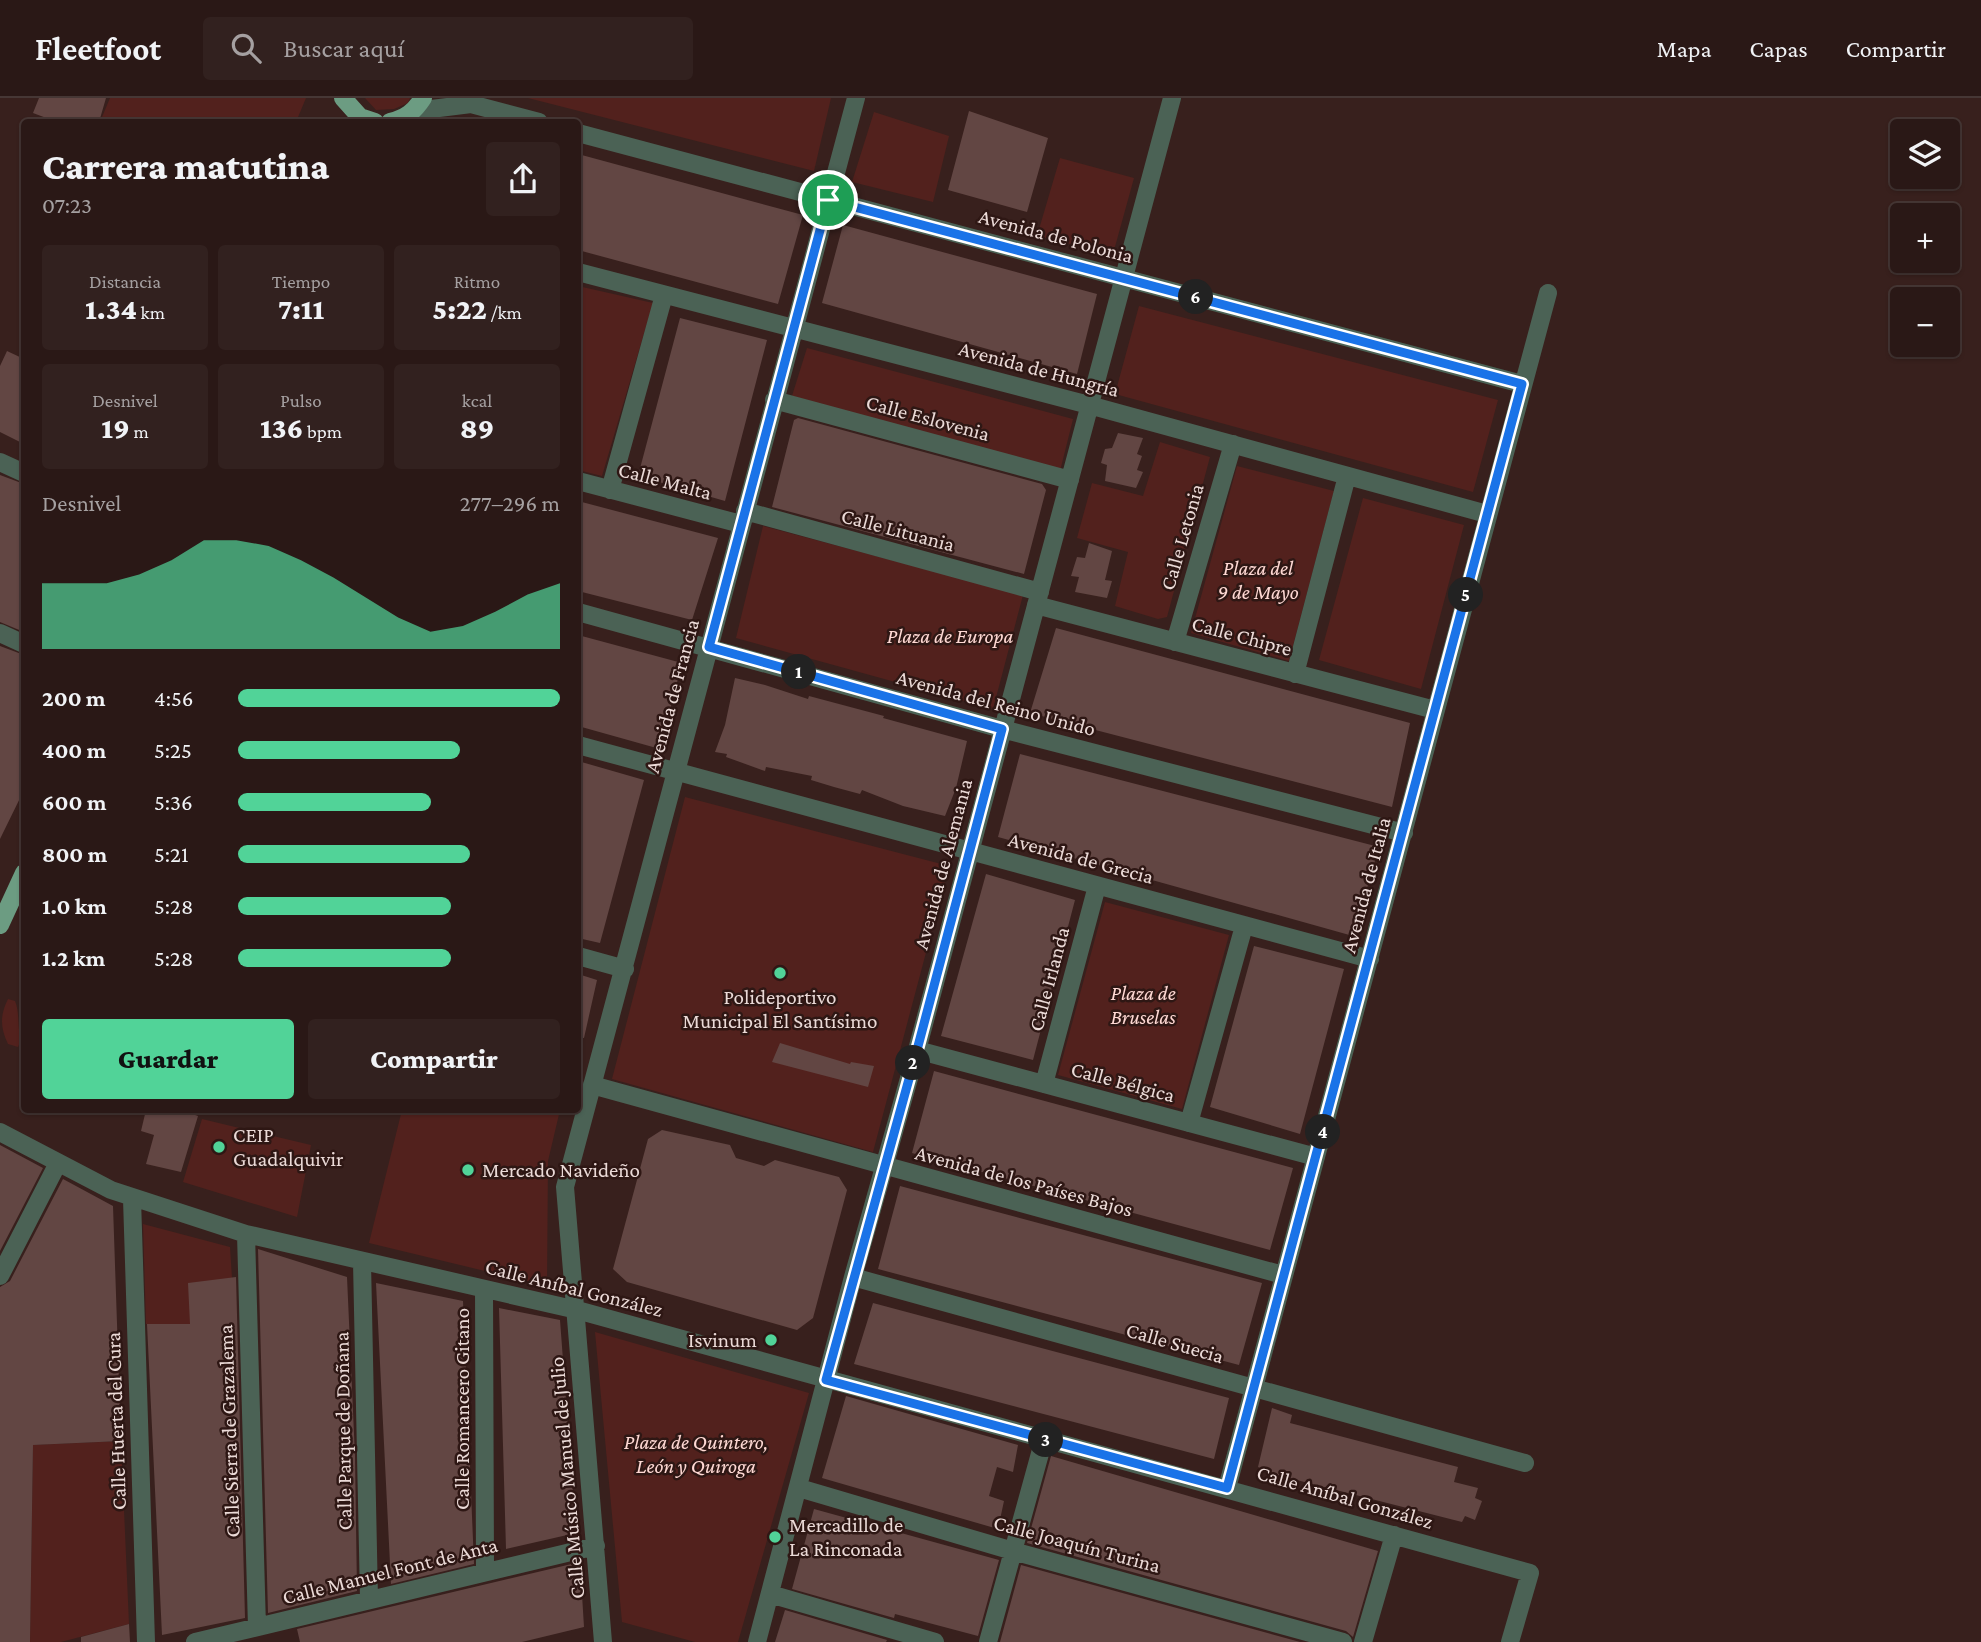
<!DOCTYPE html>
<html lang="es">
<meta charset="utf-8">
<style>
:root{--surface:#2a1816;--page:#32211f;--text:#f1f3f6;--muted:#a5a0a1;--line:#463735;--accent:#51d398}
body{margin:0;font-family:"Crimson Pro",serif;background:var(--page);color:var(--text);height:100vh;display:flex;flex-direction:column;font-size:26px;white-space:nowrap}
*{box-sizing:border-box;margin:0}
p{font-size:23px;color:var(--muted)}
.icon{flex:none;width:38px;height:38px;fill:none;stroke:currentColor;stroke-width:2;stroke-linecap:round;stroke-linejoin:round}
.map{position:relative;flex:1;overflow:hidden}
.side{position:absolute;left:21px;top:21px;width:560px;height:994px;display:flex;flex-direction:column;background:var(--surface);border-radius:7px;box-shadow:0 2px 5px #0004,0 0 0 2px var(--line)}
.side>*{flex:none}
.fabs{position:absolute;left:1890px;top:21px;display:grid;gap:14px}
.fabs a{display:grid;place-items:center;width:70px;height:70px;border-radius:7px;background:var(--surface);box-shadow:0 2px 5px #0004,0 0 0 2px var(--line);font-size:35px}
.pin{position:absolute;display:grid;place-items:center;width:60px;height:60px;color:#fff;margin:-30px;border:4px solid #fff;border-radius:50%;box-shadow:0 2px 7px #0007}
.km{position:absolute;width:35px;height:35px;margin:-18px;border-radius:50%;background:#222;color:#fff;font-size:19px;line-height:35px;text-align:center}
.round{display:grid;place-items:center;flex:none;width:74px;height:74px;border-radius:7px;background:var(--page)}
.overview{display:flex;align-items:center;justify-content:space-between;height:119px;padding:0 21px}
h1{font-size:38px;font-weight:800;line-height:52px}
.metrics{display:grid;grid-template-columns:repeat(3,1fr);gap:10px;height:119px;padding:7px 21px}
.metrics div{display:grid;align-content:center;border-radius:7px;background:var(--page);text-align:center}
.metrics b{font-size:30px;font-weight:800}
.metrics small{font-size:19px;font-weight:400}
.metrics p{font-size:19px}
.chart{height:196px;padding:14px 21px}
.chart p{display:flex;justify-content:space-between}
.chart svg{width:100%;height:126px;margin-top:7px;fill:var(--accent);opacity:.7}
.primary-button{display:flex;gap:14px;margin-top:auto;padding:14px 21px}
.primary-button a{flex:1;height:80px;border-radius:7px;background:var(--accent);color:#111;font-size:28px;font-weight:800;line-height:80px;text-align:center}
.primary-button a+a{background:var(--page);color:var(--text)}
ul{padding:0 21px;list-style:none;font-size:23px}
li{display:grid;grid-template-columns:112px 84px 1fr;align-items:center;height:52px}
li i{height:18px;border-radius:9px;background:var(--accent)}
header{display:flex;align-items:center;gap:42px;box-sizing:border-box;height:98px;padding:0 35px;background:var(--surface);border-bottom:2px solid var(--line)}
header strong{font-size:33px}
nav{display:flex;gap:38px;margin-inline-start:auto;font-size:24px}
.search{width:490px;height:63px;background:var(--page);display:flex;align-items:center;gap:18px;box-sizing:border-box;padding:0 24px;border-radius:7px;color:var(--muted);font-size:26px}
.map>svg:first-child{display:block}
</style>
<header>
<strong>Fleetfoot</strong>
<div class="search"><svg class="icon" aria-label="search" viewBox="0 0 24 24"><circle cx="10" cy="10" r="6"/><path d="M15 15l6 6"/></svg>Buscar aquí</div>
<nav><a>Mapa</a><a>Capas</a><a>Compartir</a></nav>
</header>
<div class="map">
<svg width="1981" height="1544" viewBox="0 0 1981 1544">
<rect width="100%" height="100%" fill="#38201d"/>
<path fill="#52211d" d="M 110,0 L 306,0 L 296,24 L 100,24 Z
M 365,0 L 410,0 L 408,5 L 394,11 L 376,12 Z
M 528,0 L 831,0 L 814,73 Z
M 874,14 L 949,38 L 933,104 L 852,84 Z
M 1060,60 L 1134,80 L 1113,156 L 1037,138 Z
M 578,188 L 653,205 L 602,378 L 578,372 Z
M 1139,208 L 1498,302 L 1473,394 L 1115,296 Z
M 807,250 L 1073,321 L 1060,373 L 792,298 Z
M 1160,344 L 1210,359 L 1167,519 L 1158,521 L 1115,508 L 1128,454 L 1077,440 L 1092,385 L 1143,398 Z
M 1237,368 L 1334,393 L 1289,563 L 1191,535 Z
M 1363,400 L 1464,427 L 1421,591 L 1319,562 Z
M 763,428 L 1023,497 L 993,611 L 736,540 Z
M 685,699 L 949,768 L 873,1054 L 612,981 Z
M 1105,804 L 1229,837 L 1182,1011 L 1058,977 Z
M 8,901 L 15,903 C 20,915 17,929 21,942 L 18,949 L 8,946 C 0,929 0,917 8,901 Z
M 402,1012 L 560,1012 L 548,1063 L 547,1188 L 369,1145 Z
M 202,1021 L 311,1047 L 297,1119 L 183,1084 Z
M 143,1126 L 230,1149 L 232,1180 L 190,1226 L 146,1226 Z
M 595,1234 L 809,1295 L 738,1544 L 695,1544 L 622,1524 Z
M 121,1343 L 129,1526 L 61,1544 L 30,1544 L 33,1347 Z"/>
<path fill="#624643" d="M 39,0 L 106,0 L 99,24 L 57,24 L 33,15 Z
M 969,13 L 1048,40 L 1027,114 L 948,92 Z
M 578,56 L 803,117 L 778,206 L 578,152 Z
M 843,127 L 1097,196 L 1077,276 L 822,205 Z
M 680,220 L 767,242 L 725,403 L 638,378 Z
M 7,253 L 24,261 L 24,346 L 0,334 L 0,268 Z
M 798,320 L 1042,386 L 1046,392 L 1024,476 L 772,409 L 794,322 Z
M 1118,335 L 1143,340 L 1137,356 L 1142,358 L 1137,372 L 1143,374 L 1136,390 L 1105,383 L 1107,367 L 1101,365 L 1105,351 L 1112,350 Z
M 0,377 L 24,386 L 24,534 L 0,524 Z
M 578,403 L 718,440 L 692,522 L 578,493 Z
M 1089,445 L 1112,453 L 1105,482 L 1112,483 L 1107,500 L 1075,494 L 1079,479 L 1071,478 L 1077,459 L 1085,460 Z
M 1056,530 L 1410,625 L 1392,709 L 1030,615 Z
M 578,537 L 682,565 L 660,651 L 578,628 Z
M 0,548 L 24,557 L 24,692 L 0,741 Z
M 735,580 L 765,587 L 808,601 L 809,598 L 884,618 L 883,620 L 967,643 L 956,690 L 945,718 L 903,708 L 862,692 L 860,696 L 834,689 L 811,682 L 812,678 L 766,669 L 765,673 L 726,659 L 727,656 L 715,654 L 725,627 Z
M 1020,656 L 1379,749 L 1353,838 L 998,739 Z
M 578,663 L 644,682 L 600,845 L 578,840 Z
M 986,776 L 1075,802 L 1033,962 L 941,938 Z
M 1254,848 L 1344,871 L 1300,1036 L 1210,1009 Z
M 578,876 L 597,882 L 584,940 L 578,939 Z
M 780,945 L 850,966 L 851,964 L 874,968 L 868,989 L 772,964 Z
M 934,973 L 1293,1070 L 1270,1152 L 912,1055 Z
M 146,1012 L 181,1012 L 198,1018 L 181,1074 L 146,1066 L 154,1037 L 141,1033 Z
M 662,1032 L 730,1047 L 736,1060 L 764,1068 L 775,1062 L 839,1079 L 847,1092 L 813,1220 L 797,1232 L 627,1184 L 613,1171 L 648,1041 Z
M 0,1047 L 43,1070 L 0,1153 Z
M 63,1081 L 113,1108 L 121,1343 L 33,1347 L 30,1544 L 0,1544 L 0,1189 L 10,1183 Z
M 900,1088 L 1262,1185 L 1239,1267 L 878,1171 Z
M 258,1151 L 347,1179 L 355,1358 L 357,1493 L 268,1515 Z
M 236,1179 L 245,1520 L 162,1537 L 147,1226 L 190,1226 L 188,1185 Z
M 376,1185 L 463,1203 L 474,1466 L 391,1486 Z
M 873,1205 L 1229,1300 L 1214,1361 L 854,1266 Z
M 499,1210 L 560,1222 L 576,1435 L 506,1451 Z
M 846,1298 L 1018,1347 L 1013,1374 L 997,1369 L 989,1398 L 1004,1403 L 998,1431 L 822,1380 Z
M 1272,1310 L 1292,1317 L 1290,1325 L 1458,1369 L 1454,1384 L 1478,1390 L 1475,1400 L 1482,1403 L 1475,1422 L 1465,1418 L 1462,1424 L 1277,1377 L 1258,1369 Z
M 1051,1358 L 1378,1453 L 1353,1539 L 1346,1533 L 1027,1445 Z
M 814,1411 L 999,1462 L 978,1538 L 895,1516 L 894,1520 L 792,1491 Z
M 580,1464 L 584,1529 L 522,1544 L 300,1544 L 297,1531 Z
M 1021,1467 L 1300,1544 L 1000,1544 Z
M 785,1512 L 887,1542 L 886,1544 L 775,1544 Z
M 129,1526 L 130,1544 L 81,1544 L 81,1539 Z"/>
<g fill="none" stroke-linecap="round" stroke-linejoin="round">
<path stroke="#4b6255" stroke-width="18" d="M 415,13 L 471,6 L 539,24
M 578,35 L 1522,286
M 578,174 L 1089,307 L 1487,416
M 774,302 L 1070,382
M 0,364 L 24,375
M 578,383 L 741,426
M 610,392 L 664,197
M 745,413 L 1040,494
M 1036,507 L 1435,612
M 578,514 L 1002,631 L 1404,735
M 0,535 L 24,546
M 1175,544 L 1233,346
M 1295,576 L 1347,378
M 578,647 L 1370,861
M 578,858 L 625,871
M 917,952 L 1316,1059
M 1044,986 L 1097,788
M 592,987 L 1283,1177
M 1189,1025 L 1244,828
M 0,1034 L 111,1092 L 246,1136 L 577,1212 L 1530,1475 L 1510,1544
M 132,1101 L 146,1544
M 246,1136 L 257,1529
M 362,1164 L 369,1501
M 0,1178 L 58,1065
M 853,1179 L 1525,1365
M 484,1191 L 485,1472
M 799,1390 L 1013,1453 L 1343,1544
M 1227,1390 L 1548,195
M 770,1496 L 935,1544
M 195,1544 L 596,1448
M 603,1544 L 565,1089 L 856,0
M 757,1544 L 853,1179 L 917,952 L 1172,0
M 988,1544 L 1044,1341
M 1363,1544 L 1394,1437"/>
<path stroke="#6c9c82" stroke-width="18" d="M 343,0 L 360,19 L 375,24
M 390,24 C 406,20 414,14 423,0
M 0,827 L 24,775"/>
</g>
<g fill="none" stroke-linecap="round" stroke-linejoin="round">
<g stroke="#fff" stroke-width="14">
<path id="route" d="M 828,102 L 1522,286 L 1227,1390 L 826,1282 L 917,952 L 1002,631 L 709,549 Z"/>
</g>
<use href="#route" stroke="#1a73e8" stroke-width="9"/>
</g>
<g fill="#51d398" stroke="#2e1714" stroke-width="2.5">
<circle cx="780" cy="875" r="7"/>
<circle cx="219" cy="1049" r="7"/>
<circle cx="468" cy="1072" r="7"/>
<circle cx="771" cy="1242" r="7"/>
<circle cx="775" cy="1439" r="7"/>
</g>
<g text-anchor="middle" stroke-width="5" stroke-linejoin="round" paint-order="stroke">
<g font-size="21" fill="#ebdad7" stroke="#2e1714">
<text transform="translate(1056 138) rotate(15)" y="7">Avenida de Polonia</text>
<text transform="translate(1039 271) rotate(15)" y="7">Avenida de Hungría</text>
<text transform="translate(928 320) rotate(15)" y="7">Calle Eslovenia</text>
<text transform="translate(665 383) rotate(15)" y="7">Calle Malta</text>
<text transform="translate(898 432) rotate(15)" y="7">Calle Lituania</text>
<text transform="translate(1182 439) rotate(-74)" y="7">Calle Letonia</text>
<text transform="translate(1242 538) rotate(15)" y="7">Calle Chipre</text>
<text transform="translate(672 598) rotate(-75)" y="7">Avenida de Francia</text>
<text transform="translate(996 605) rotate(15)" y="7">Avenida del Reino Unido</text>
<text transform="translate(1081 760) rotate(15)" y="7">Avenida de Grecia</text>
<text transform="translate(943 766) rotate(-75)" y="7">Avenida de Alemania</text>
<text transform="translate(1366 787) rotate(-75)" y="7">Avenida de Italia</text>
<text transform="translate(1049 881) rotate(-75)" y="7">Calle Irlanda</text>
<text transform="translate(1123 984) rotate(15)" y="7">Calle Bélgica</text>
<text transform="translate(1024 1083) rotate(15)" y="7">Avenida de los Países Bajos</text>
<text transform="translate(574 1190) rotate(14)" y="7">Calle Aníbal González</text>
<text transform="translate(1175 1245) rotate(16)" y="7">Calle Suecia</text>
<text transform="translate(462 1311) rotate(-90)" y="7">Calle Romancero Gitano</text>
<text transform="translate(116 1323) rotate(-92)" y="7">Calle Huerta del Cura</text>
<text transform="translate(229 1333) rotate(-92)" y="7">Calle Sierra de Grazalema</text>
<text transform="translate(343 1333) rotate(-91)" y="7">Calle Parque de Doñana</text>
<text transform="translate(567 1380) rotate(-95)" y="7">Calle Músico Manuel de Julio</text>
<text transform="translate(1345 1399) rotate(16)" y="7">Calle Aníbal González</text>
<text transform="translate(1077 1446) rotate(15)" y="7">Calle Joaquín Turina</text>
<text transform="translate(390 1473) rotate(-14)" y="7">Calle Manuel Font de Anta</text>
</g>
<g font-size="21" font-style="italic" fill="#ffd9d4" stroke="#2e1714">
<text x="1258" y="477">Plaza del<tspan x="1258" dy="24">9 de Mayo</tspan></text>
<text x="950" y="545">Plaza de Europa</text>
<text x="1143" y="902">Plaza de<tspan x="1143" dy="24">Bruselas</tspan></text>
<text x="696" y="1351">Plaza de Quintero,<tspan x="696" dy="24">León y Quiroga</tspan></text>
</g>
<g font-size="21" fill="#ebdad7" stroke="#2e1714" text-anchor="start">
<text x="780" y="906" text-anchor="middle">Polideportivo<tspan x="780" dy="24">Municipal El Santísimo</tspan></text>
<text x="233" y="1044">CEIP<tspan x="233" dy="24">Guadalquivir</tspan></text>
<text x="482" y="1079">Mercado Navideño</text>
<text x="757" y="1249" text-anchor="end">Isvinum</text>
<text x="789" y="1434">Mercadillo de<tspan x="789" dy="24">La Rinconada</tspan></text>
</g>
</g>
</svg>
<div class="fabs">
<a><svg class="icon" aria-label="layers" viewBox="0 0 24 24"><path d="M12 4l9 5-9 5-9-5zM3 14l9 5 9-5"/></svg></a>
<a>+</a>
<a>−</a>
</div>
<div class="pin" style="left:828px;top:102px;background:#1e9e55"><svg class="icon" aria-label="arrive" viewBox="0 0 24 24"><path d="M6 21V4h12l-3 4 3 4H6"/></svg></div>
<b class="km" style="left:799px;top:574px">1</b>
<b class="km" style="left:913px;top:965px">2</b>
<b class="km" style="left:1046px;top:1342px">3</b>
<b class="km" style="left:1323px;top:1034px">4</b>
<b class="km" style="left:1466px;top:497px">5</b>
<b class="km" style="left:1196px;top:199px">6</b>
<section class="side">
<div class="overview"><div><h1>Carrera matutina</h1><p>07:23</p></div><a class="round"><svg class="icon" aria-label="share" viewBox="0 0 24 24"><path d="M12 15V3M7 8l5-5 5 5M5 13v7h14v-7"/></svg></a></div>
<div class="metrics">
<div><p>Distancia</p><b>1.34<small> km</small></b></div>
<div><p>Tiempo</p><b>7:11</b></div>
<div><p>Ritmo</p><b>5:22<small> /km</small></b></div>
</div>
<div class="metrics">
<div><p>Desnivel</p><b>19<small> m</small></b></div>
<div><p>Pulso</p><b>136<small> bpm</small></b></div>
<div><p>kcal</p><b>89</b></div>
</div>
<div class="chart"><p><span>Desnivel</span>277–296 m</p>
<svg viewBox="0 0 160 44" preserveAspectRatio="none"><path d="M0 44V21L10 21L20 21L30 18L40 13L50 6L60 6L70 8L80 13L90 19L100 26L110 33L120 38L130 36L140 31L150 25L160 21V44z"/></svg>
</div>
<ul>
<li><b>200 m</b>4:56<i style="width:100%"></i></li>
<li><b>400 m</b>5:25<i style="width:69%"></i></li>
<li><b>600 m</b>5:36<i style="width:60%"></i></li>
<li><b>800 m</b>5:21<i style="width:72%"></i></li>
<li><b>1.0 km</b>5:28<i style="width:66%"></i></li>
<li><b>1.2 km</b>5:28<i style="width:66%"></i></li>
</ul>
<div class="primary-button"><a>Guardar</a><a>Compartir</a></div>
</section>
</div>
